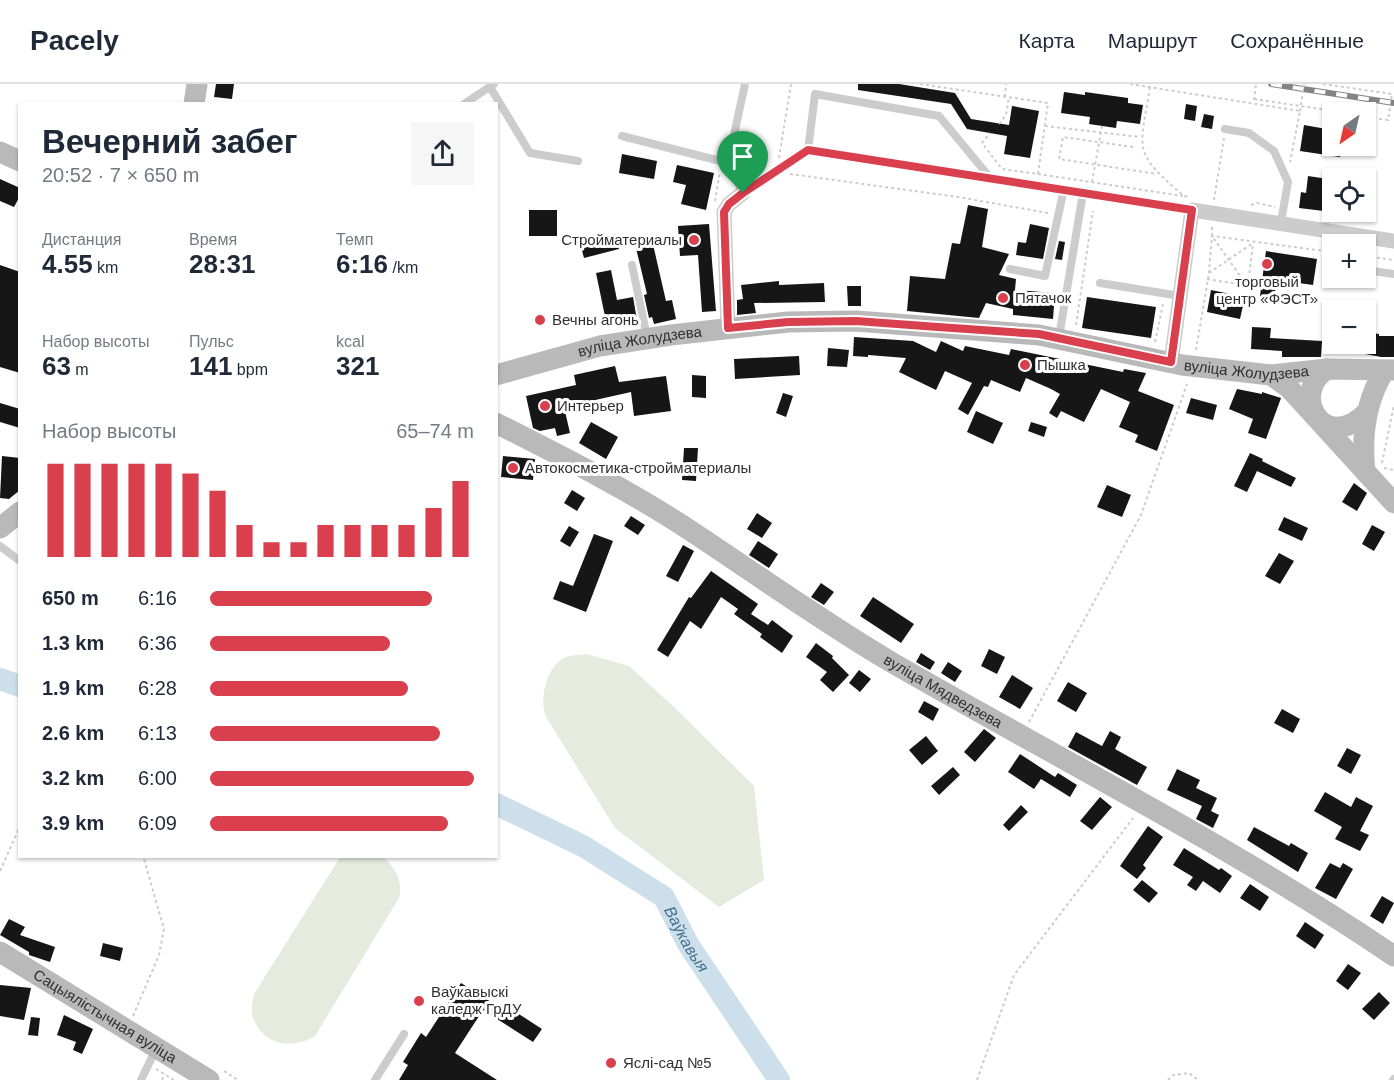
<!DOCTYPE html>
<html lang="ru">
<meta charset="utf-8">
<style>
:root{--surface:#fff;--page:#f6f6f7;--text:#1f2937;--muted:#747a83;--line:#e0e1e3;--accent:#d93f4d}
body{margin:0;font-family:Arial,sans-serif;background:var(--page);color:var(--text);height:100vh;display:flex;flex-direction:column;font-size:22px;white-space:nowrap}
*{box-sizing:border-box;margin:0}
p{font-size:20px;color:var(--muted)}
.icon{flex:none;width:33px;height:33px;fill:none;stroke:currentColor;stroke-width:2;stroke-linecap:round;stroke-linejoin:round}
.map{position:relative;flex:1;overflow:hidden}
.drawer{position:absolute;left:18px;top:18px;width:480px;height:756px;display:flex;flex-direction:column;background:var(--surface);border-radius:0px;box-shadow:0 2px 4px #0004}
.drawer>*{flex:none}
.needle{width:39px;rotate:214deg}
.controls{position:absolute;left:1322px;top:18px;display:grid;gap:12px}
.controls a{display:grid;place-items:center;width:54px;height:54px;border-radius:0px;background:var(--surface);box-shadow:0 2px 4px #0004;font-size:30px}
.pin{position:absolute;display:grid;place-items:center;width:51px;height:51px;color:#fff;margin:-62px -26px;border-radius:50% 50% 50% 0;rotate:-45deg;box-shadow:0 0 6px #0007}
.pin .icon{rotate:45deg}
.round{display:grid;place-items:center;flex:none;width:63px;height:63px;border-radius:0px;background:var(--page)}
.summary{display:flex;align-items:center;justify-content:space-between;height:102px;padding:0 24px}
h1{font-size:33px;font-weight:800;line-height:45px}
.metrics{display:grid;grid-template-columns:repeat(3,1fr);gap:9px;height:102px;padding:6px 24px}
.metrics div{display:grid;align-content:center}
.metrics b{font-size:26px;font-weight:800}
.metrics small{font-size:16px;font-weight:400}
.metrics p{font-size:16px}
.chart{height:168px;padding:12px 24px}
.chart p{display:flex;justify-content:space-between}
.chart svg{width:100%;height:108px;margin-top:6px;stroke:var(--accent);stroke-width:6}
ul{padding:0 24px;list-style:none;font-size:20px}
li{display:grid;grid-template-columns:96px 72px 1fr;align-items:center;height:45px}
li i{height:15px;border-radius:8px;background:var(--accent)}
header{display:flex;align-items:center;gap:36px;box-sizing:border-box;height:84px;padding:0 30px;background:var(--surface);border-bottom:2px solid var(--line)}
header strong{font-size:28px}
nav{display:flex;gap:33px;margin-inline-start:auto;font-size:21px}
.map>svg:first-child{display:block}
</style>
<header>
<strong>Pacely</strong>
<nav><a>Карта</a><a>Маршрут</a><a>Сохранённые</a></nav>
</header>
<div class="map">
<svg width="1394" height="996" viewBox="0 0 1394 996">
<rect width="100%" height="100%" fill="#fff"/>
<path fill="#e5ebde" d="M 587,570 L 629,582 L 673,622 L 754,702 L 764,796 L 719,823 L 615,744 L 546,633 C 539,616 546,583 564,574 C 570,571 580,571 587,570 Z
M 343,772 L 383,773 C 396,784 403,797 399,814 L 315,952 C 295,964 270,963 257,942 C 255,938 252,933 252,929 C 251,923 253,916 254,910 L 339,775 Z"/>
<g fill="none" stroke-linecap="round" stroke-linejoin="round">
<g stroke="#ccdfea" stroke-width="22">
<path d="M 0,595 L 20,602"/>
<path id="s1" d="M 496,720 L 583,762 L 664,813 L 688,860 L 779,996"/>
</g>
</g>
<path fill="#161616" d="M 216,0 L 234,0 L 232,15 L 214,13 Z
M 858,0 L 899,0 L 955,9 L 971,35 L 1009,41 L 1012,22 L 1039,27 L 1030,74 L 1004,70 L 1007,52 L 967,45 L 951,20 L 858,6 Z
M 1064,8 L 1085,11 L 1085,8 L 1128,14 L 1128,19 L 1143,21 L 1140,40 L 1117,37 L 1116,44 L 1089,40 L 1090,33 L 1061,29 Z
M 1186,20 L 1197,22 L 1195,37 L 1184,35 Z
M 1204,30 L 1214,32 L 1212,45 L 1201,43 Z
M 1304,41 L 1332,46 L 1332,62 L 1341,62 L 1340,73 L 1300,67 Z
M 622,70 L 657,77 L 654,95 L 619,89 Z
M 677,81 L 714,89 L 706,126 L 681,120 L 686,101 L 673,98 Z
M 1308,92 L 1328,95 L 1327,102 L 1332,103 L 1332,128 L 1299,124 L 1301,108 L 1306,109 Z
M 0,95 L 20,104 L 20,112 L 14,123 L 0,117 Z
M 968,121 L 988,125 L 982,163 L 1009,170 L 999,191 L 1016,195 L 1015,206 L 1055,209 L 1053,235 L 1013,231 L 1013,225 L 986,219 L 979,234 L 907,227 L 910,192 L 945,195 L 952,159 L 960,160 Z
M 529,126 L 557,126 L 557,152 L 529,152 Z
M 709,140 L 716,227 L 702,228 L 698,171 L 680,172 L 678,142 Z
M 1030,140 L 1049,144 L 1043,175 L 1016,171 L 1018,158 L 1026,159 Z
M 615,150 L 619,165 L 584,174 L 580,159 Z
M 652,156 L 666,217 L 672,216 L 676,235 L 654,240 L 652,233 L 649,234 L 644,211 L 647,210 L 635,160 Z
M 1059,157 L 1065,158 L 1062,176 L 1055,175 Z
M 1266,167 L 1317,175 L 1313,201 L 1277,196 L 1274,214 L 1260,212 Z
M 0,181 L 20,188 L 20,289 L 0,283 Z
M 611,186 L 617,216 L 633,213 L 637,236 L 607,242 L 596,189 Z
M 779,197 L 779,201 L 824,199 L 825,218 L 754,219 L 756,229 L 737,231 L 737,216 L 743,215 L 741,201 Z
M 847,202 L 861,202 L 861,222 L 848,222 Z
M 1211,206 L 1245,213 L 1240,235 L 1207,228 Z
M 1087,213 L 1156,223 L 1151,254 L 1082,244 Z
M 1252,243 L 1271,244 L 1270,254 L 1322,257 L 1321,273 L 1282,273 L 1282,267 L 1251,265 Z
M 1365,248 L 1379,250 L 1379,252 L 1394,252 L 1394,273 L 1381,273 L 1339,265 L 1339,260 L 1365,260 Z
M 854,253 L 913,257 L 936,268 L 941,257 L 963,267 L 965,262 L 1009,271 L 1011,265 L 1123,288 L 1124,285 L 1146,289 L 1138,307 L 1174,321 L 1157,367 L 1135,358 L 1138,351 L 1119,343 L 1130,318 L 1101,305 L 1084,338 L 1061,327 L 1057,334 L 1049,329 L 1060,310 L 1051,305 L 1026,294 L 1020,308 L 991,296 L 988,303 L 984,302 L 968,331 L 958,325 L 972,299 L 945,287 L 936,306 L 899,288 L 906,274 L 868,271 L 868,273 L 853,272 Z
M 828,264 L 849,266 L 847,283 L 827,282 Z
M 799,272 L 800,291 L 735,295 L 734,275 Z
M 615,282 L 619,298 L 666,292 L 671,327 L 634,332 L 631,308 L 564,323 L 570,349 L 557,352 L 555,344 L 540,347 L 533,344 L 526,312 L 576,301 L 574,291 Z
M 692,291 L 706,292 L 706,314 L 692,313 Z
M 1237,305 L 1262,310 L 1262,308 L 1281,314 L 1266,355 L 1248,349 L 1253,335 L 1229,325 Z
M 783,309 L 793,312 L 786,333 L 776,329 Z
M 1191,314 L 1217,321 L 1213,336 L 1186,329 Z
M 0,319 L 20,325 L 20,344 L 0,338 Z
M 976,327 L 1003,339 L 993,360 L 967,348 Z
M 591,338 L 618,353 L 606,375 L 579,359 Z
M 1031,338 L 1047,343 L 1044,353 L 1028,347 Z
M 684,364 L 698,364 L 696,397 L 682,396 Z
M 1250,369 L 1263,375 L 1262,377 L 1296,394 L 1291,403 L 1257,387 L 1247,408 L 1234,402 Z
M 2,372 L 20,374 L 20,406 L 9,415 L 0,414 Z
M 503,372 L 535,375 L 533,396 L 501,393 Z
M 1354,399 L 1367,409 L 1357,427 L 1342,418 Z
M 1107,401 L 1131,411 L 1122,433 L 1097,423 Z
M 572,406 L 585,414 L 577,427 L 564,419 Z
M 757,429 L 772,439 L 762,454 L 747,445 Z
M 631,432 L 645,441 L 638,451 L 624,442 Z
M 1284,433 L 1308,444 L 1302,457 L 1278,446 Z
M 1372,441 L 1385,448 L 1374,467 L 1362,460 Z
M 569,442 L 579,448 L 570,463 L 560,457 Z
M 594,450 L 613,457 L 586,528 L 553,515 L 560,497 L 573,502 Z
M 758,457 L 778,470 L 769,484 L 749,471 Z
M 683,461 L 694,467 L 678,498 L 666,492 Z
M 1279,469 L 1294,477 L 1280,500 L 1265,492 Z
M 711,487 L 758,520 L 751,530 L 768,541 L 772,536 L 793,552 L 782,569 L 760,553 L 762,550 L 734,530 L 738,525 L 721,513 L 701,545 L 690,537 L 668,573 L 657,566 L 689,513 L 691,514 Z
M 821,499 L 834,508 L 824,521 L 811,513 Z
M 873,513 L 914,540 L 901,559 L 860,532 Z
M 816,559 L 833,572 L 832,574 L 849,591 L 833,608 L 820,596 L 827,588 L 806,573 Z
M 989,565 L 1005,573 L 997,590 L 981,582 Z
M 921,569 L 935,578 L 930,586 L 916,578 Z
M 948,578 L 962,587 L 955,598 L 941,589 Z
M 859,586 L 871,595 L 860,608 L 849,599 Z
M 1012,591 L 1033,604 L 1020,625 L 999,613 Z
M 1068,598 L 1087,609 L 1076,628 L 1057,617 Z
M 924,617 L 939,625 L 933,637 L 918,628 Z
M 1282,625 L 1300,635 L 1293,649 L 1274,639 Z
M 984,645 L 996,654 L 975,678 L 964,668 Z
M 1110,647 L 1121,653 L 1115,665 L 1147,683 L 1137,701 L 1068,663 L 1076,648 L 1102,662 Z
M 926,652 L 938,667 L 922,681 L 909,666 Z
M 1347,664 L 1361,671 L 1351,690 L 1337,682 Z
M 1020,670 L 1055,693 L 1058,689 L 1077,701 L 1070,713 L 1041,695 L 1034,705 L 1008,688 Z
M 953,683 L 960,691 L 939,711 L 931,702 Z
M 1177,685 L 1200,696 L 1196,704 L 1217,714 L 1211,727 L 1219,731 L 1213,744 L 1196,735 L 1202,722 L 1167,706 Z
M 1325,708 L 1351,723 L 1356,713 L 1373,722 L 1360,747 L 1369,751 L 1360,767 L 1335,755 L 1342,743 L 1314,727 Z
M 1100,713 L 1112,723 L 1092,746 L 1080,737 Z
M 1021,721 L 1028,728 L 1009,747 L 1003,741 Z
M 1148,742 L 1163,753 L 1143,781 L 1146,784 L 1137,795 L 1120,782 Z
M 1254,743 L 1289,762 L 1291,759 L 1308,769 L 1298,788 L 1247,756 Z
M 1184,764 L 1219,786 L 1221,784 L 1232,792 L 1220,809 L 1203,797 L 1196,807 L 1187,801 L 1193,793 L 1173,781 Z
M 1330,779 L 1340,784 L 1343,779 L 1353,785 L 1336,815 L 1315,804 Z
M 1142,796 L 1158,809 L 1149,819 L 1133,806 Z
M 1250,800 L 1269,813 L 1260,827 L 1240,814 Z
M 1382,812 L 1394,819 L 1383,840 L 1370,832 Z
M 9,835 L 25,843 L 20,851 L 55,863 L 50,878 L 29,871 L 29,868 L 0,851 Z
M 1305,838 L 1324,851 L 1315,865 L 1296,852 Z
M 103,859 L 123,864 L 120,877 L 100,872 Z
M 1348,880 L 1361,889 L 1348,906 L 1336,897 Z
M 461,899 L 502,925 L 505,921 L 542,945 L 533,958 L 483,926 L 455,969 L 497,996 L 399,996 L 408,981 L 403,978 L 421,949 L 426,953 Z
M 0,901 L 31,904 L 24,936 L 0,932 Z
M 1379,908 L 1390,919 L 1374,936 L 1362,925 Z
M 64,931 L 93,945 L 82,970 L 73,966 L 76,958 L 57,951 Z
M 31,933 L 40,934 L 38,952 L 28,951 Z"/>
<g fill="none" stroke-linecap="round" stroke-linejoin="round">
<path stroke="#ccc" stroke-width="2" stroke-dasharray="3 3" stroke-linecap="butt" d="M 920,0 L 1048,19 L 1038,90 L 1002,85 L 982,59 L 990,49
M 1130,0 L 1300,27 L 1290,78
M 1323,0 L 1392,10 L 1388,36 L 1365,33
M 1150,3 C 1140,67 1131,67 1184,112 L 1189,113
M 1005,13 L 1006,0
M 1254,15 L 1340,28
M 1254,16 L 1256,0
M 999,40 L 1006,31 L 1009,13
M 1045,42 L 1140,53
M 1133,63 L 1063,53 L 1059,75 L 1157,90
M 779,74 L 791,0
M 790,90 L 958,113 L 1048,129
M 1038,90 L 1183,112
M 1092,98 L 1102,42
M 1214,116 L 1224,54
M 715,117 L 720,87
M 1251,121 L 1257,119 L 1275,123
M 1212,143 L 1212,152 L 1243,196
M 1365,172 L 1394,176
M 1209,189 L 1253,159
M 1207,195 L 1238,200 L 1249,192 L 1253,159
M 1076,241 L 1093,127
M 1155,258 L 1163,220
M 1196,266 L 1209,189 L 1212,152 L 1332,168
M 1382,379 L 1394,321
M 1384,384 L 1394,386
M 1029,638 L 1141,431 L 1187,300
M 0,787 L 20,742
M 133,932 L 159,871 L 164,845 L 143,772
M 156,985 L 174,996
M 224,987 L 238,996
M 162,996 L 165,990
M 977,996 L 1014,891 L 1133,734
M 1168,996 L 1173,991 L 1189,989 L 1198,996"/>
<path stroke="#ccc" stroke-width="8" d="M 745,0 L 728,79 L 743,109 L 808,66 L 1192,126
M 490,3 L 530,69 L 578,77
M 464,20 L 494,0
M 1225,45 L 1249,49 L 1274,67 L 1288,98 L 1281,138
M 622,52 L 728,79
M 808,66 L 815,10 L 939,32 L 992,96
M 632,181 L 647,253
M 1010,185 L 1045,192 L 1064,105
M 1365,186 L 1394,190
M 1100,199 L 1180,212
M 1059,253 L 1083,109
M 0,462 L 20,477
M 141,996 L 156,965
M 375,996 L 404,950
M 1393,996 L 1394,995"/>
<path stroke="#ccc" stroke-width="15" d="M 728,244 L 724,128 L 729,120 L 743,109
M 1171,278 L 1192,126 L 1394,157"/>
<g stroke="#b9b9b9" stroke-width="21">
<path d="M 194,20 L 197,0"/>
<path d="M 0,68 L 20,77"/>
<path d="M 1327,285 C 1289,309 1323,371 1366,329"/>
<path id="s2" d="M 496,291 L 600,262 L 671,251 L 788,238 L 856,237 L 1039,251 L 1182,281 L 1271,291 L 1327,285 L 1394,286"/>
<path d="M 1271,291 L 1289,304 L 1394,419"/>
<path id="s3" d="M 496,339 C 563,373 631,407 694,449 C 759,492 823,538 891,578 C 1059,675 1233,763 1394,872"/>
<path d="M 1365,387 C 1361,352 1366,317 1384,287"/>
<path d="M 0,444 L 20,428"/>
<path id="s4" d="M 0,868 L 209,996"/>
</g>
<g stroke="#848484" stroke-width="6">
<path id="rail" d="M 1271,0 L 1394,19"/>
</g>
<use href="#rail" stroke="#fff" stroke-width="4" stroke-dasharray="11" stroke-linecap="butt"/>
<path stroke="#ccc" stroke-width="2" stroke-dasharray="3 3" stroke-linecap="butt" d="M 1300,27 L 1304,0"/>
</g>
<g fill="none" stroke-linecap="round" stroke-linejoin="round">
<g stroke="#fff" stroke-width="12">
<path id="route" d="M 808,66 L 1192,126 L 1171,278 L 1039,250 L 938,243 L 856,237 L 788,238 L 728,244 L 724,128 L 729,120 L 743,109 Z"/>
</g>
<use href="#route" stroke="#d93f4d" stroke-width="8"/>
</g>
<g fill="#d93f4d" stroke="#fff" stroke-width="2">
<circle cx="694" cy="156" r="6"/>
<circle cx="1267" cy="180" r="6"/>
<circle cx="1003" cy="214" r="6"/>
<circle cx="540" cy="236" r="6"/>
<circle cx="1025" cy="281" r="6"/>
<circle cx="545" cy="322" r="6"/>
<circle cx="513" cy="384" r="6"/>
<circle cx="419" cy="917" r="6"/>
<circle cx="611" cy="979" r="6"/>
</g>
<g text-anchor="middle" stroke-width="6" stroke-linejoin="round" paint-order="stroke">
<g font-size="15" fill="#2f2f2f" stroke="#fff" text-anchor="start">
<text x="682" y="161" text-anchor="end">Стройматериалы</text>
<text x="1267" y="203" text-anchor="middle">торговый<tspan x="1267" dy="17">центр «ФЭСТ»</tspan></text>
<text x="1015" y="219">Пятачок</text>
<text x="552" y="241">Вечны агонь</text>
<text x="1037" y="286">Пышка</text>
<text x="557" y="327">Интерьер</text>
<text x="525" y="389">Автокосметика-стройматериалы</text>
<text x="431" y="913">Ваўкавыскі<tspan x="431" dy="17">каледж ГрДУ</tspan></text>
<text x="623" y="984">Яслі-сад №5</text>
</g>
<g font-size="15" fill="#2f2f2f" stroke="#fff">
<text dy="5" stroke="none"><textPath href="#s2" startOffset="148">вуліца Жолудзева</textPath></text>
<text dy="5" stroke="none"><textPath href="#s2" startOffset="760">вуліца Жолудзева</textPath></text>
<text dy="5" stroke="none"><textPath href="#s3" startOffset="522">вуліца Мядведзева</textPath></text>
<text dy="5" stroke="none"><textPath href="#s4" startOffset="123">Сацыялістычная вуліца</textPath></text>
</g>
<g font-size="16" font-style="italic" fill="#43718c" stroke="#fff">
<text dy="6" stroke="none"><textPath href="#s1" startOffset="240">Ваўкавыя</textPath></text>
</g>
</g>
</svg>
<div class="controls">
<a><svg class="needle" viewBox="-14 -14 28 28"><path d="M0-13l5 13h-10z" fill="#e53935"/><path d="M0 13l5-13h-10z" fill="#747a83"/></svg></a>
<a><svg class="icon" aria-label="locate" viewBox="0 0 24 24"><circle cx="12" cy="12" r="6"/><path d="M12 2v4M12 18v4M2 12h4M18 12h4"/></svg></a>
<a>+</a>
<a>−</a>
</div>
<div class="pin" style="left:743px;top:109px;background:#1e9e55"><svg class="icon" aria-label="arrive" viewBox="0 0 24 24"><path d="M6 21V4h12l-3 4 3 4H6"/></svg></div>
<section class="drawer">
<div class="summary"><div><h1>Вечерний забег</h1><p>20:52 · 7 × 650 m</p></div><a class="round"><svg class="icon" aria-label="share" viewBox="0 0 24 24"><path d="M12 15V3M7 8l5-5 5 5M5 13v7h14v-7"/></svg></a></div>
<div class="metrics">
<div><p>Дистанция</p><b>4.55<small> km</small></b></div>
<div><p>Время</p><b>28:31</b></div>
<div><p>Темп</p><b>6:16<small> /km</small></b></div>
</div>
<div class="metrics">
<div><p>Набор высоты</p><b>63<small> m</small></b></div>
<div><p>Пульс</p><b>141<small> bpm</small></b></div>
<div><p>kcal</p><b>321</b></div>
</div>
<div class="chart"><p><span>Набор высоты</span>65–74 m</p>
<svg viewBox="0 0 160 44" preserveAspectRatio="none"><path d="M5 44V6M15 44V6M25 44V6M35 44V6M45 44V6M55 44V10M65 44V17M75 44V31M85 44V38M95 44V38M105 44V31M115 44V31M125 44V31M135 44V31M145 44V24M155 44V13"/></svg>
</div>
<ul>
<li><b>650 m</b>6:16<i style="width:84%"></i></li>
<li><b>1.3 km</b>6:36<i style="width:68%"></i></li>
<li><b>1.9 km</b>6:28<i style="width:75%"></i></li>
<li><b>2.6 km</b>6:13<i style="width:87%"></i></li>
<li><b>3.2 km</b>6:00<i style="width:100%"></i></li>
<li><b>3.9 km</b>6:09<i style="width:90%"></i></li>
</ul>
</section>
</div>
